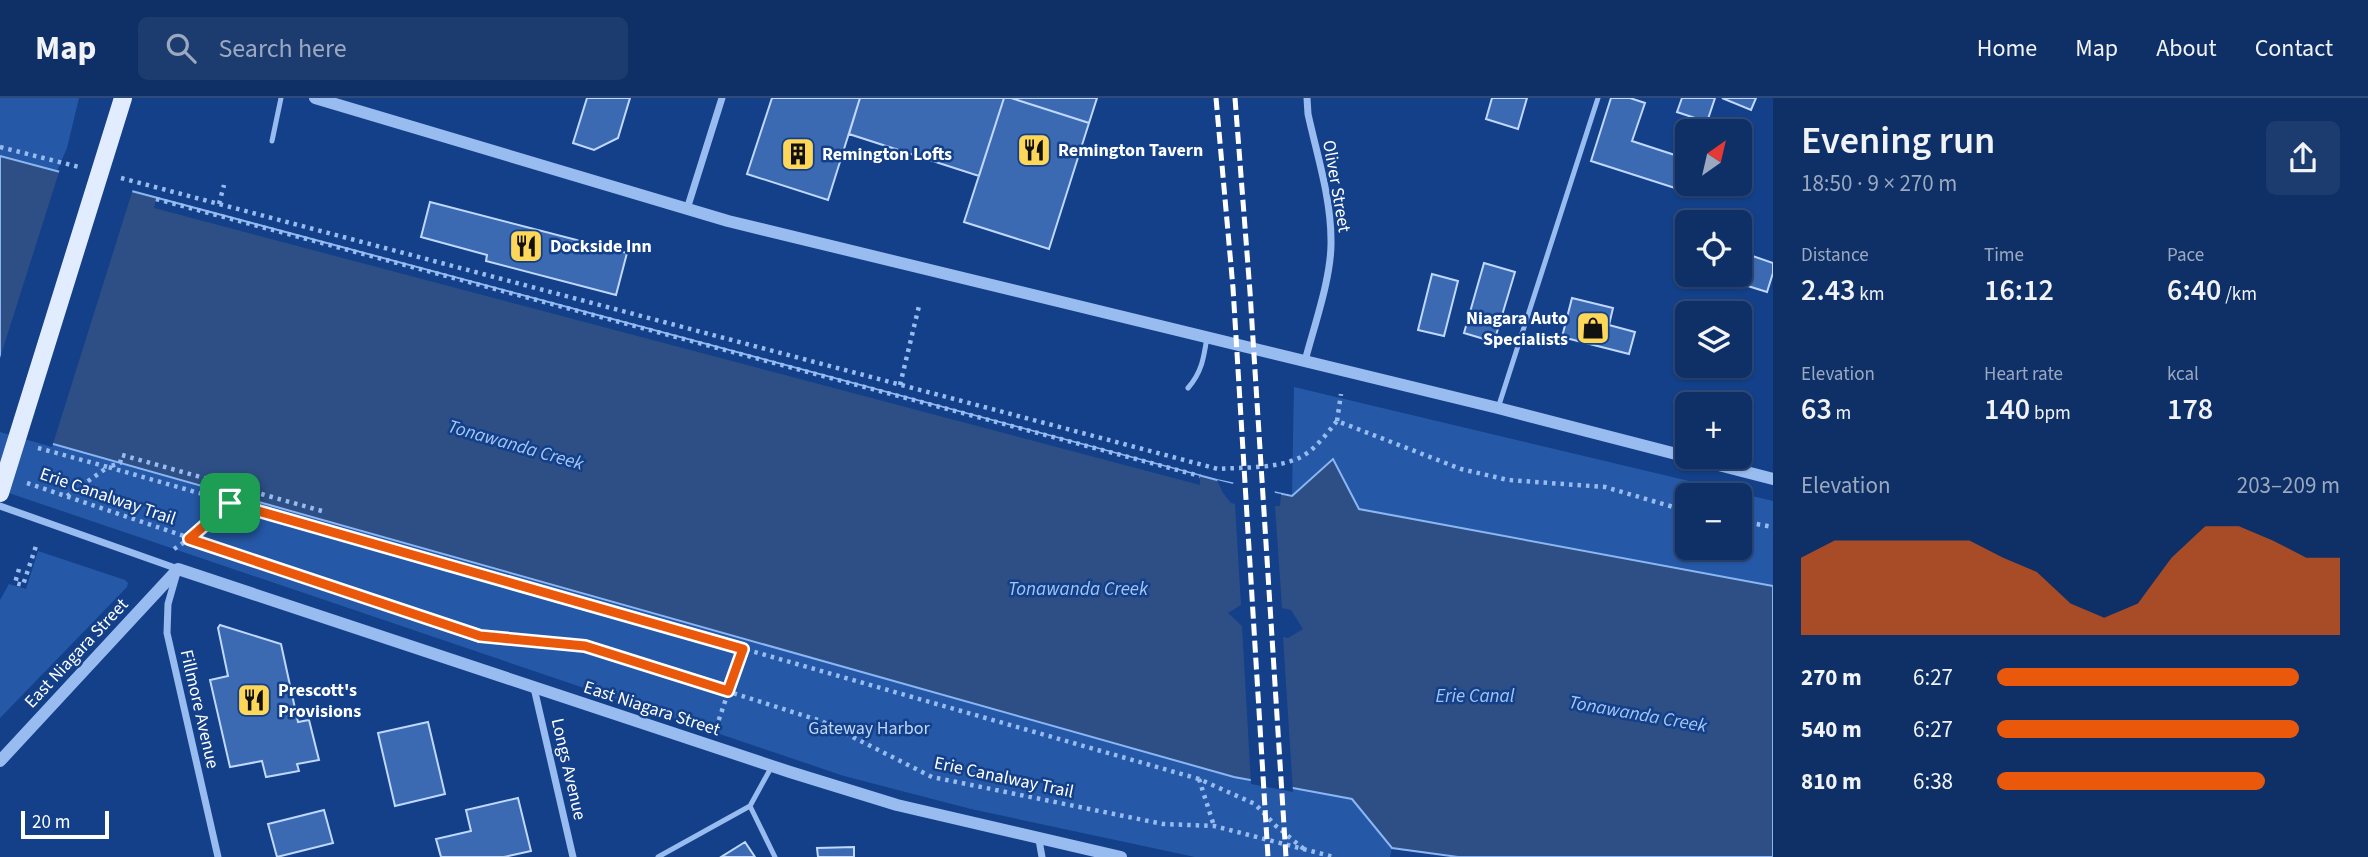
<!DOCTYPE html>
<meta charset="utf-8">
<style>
:root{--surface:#0e3067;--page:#1c3c70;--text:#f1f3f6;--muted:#9ba9c0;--line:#2e4b7b;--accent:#ea580c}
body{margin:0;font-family:"Source Sans 3",sans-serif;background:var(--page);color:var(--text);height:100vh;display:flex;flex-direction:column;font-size:26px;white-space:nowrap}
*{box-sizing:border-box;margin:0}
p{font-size:23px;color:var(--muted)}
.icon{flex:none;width:38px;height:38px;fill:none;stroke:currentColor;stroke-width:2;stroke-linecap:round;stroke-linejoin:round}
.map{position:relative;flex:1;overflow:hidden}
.panel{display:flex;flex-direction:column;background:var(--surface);width:595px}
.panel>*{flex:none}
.needle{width:46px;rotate:34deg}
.fabs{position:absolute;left:1675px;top:21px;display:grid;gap:14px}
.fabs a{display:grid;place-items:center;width:77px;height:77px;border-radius:10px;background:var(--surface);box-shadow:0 2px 5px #0004,0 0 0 2px var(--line);font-size:35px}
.scale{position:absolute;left:21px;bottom:18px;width:88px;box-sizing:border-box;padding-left:7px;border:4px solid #fff;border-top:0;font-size:19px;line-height:24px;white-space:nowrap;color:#fff;-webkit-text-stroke:5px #134089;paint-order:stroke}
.pin{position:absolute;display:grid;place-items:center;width:60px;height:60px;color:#fff;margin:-30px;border-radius:14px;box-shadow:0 4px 10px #0006}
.round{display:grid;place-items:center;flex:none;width:74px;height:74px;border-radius:10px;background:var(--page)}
.headline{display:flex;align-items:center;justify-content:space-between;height:119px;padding:0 28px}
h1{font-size:38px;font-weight:600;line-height:52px}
.metrics{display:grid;grid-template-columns:repeat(3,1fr);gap:10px;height:119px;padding:7px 28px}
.metrics div{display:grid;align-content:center}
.metrics b{font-size:30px;font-weight:600}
.metrics small{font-size:19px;font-weight:400}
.metrics p{font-size:19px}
.chart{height:196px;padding:14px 28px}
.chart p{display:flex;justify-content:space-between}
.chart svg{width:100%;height:126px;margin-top:7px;fill:var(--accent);opacity:.7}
ul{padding:0 28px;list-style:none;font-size:23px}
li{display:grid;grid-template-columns:112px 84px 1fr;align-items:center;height:52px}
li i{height:18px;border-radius:9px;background:var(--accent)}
header{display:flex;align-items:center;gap:42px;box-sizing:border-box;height:98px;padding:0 35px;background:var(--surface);border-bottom:2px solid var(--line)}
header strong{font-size:33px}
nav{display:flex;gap:38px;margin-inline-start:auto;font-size:24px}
.search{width:490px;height:63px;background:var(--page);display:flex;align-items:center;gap:18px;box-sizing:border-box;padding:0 24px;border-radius:10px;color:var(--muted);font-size:26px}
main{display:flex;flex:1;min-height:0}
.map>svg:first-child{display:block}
</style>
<header>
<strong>Map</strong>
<div class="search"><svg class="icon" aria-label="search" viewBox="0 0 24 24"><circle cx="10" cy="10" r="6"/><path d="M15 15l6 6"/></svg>Search here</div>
<nav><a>Home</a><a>Map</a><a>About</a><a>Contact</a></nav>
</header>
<main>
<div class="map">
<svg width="1773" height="759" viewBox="0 0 1773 759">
<rect width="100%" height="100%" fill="#134089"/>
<path fill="#2559a8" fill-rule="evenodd" d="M 0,0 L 82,0 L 79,0 L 67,50 L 57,73 L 0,58 Z
M 1294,289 L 1773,403 L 1773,488 L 1292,398 ZM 1687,397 L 1740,397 L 1740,450 L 1687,450 Z
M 0,331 L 1234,679 L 1352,701 L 1392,750 L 1390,759 L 1195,759 L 971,711 L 844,678 L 0,392 Z
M 38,453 L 125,482 L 128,485 L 127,489 L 0,620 L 0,502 L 9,486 L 26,491 Z"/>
<path fill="#2d4f85" stroke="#8bb6f3" stroke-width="2" d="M 0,58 L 1217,382 L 1292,398 L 1333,361 L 1359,411 L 1773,488 L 1773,759 L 1458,759 L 1392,750 L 1352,701 L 1234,679 L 0,331 Z"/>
<path fill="#134089" d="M 60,71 L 133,91 L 52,349 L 0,334 L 0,260 Z
M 156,101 L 1200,378 L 1200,387 L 154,110 Z
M 1217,382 L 1233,386 L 1234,382 L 1274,391 L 1275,395 L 1281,396 L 1280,408 L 1275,408 L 1282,510 L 1291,512 L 1303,531 L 1288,540 L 1283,539 L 1293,694 L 1251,686 L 1242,528 L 1228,515 L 1241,507 L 1235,406 L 1231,405 L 1223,395 Z"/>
<path fill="#3c6ab2" stroke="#bfd8fc" stroke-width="2" d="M 587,0 L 630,0 L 618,40 L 594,52 L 573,45 Z
M 772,0 L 860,0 L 828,102 L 747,76 Z
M 860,0 L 1004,0 L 979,78 L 849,36 Z
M 1004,0 L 1011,0 L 1089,25 L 1049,151 L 964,124 Z
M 1011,0 L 1097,0 L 1089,25 Z
M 1492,0 L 1527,0 L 1518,31 L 1486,21 Z
M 1611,0 L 1630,0 L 1645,5 L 1632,43 L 1687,61 L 1678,91 L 1591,63 Z
M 1682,0 L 1715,0 L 1707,24 L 1677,14 Z
M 1722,0 L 1756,0 L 1751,12 Z
M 430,104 L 627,155 L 616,197 L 486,163 L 487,157 L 421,139 Z
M 1744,155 L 1773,165 L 1773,175 L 1767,194 L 1735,184 L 1737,177 L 1740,177 Z
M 1484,165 L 1515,174 L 1494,244 L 1464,235 Z
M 1432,176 L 1458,183 L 1444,238 L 1418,232 Z
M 1572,200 L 1613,210 L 1609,227 L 1635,234 L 1629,256 L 1562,239 Z
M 220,527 L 281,546 L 298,624 L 309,622 L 319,662 L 297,666 L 299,673 L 266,679 L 262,663 L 230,669 L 210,582 L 228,578 L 218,530 Z
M 428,624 L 445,696 L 395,708 L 378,635 Z
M 518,700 L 531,753 L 504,759 L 441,759 L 436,741 L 471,733 L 466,712 Z
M 324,712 L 333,745 L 277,759 L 268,726 Z
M 745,744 L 755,759 L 721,759 Z
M 854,749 L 854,759 L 818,759 L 817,750 Z"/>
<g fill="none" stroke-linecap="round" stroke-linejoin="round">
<path stroke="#99bcf0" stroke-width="4.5" stroke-dasharray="3.5 5" stroke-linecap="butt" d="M 0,49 L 79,69
M 121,80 L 1218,371 C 1245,369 1277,371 1301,359 C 1316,351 1327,335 1337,323 L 1461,371 L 1508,382 L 1605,389 L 1687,413
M 156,101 L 1200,378
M 219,106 L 224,87
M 900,287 L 919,208
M 1337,323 L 1341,296
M 38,350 L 108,369 L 120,365 L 122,357 L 322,413
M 27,385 L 480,538 L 585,548 L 821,623 L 932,679 L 1163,726 L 1214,728 L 1334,759
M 67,398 L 108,369 L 1199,681 L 1255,706 L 1276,728 L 1305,752
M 1740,423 L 1773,429
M 174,451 L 189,441 L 229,405
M 19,471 L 15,485 L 23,487 L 36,448
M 716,630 L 743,551
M 1199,681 L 1214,728"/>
<path stroke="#99bcf0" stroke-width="5" d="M 272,43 L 281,0
M 1188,290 C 1202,274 1204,259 1207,239
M 1498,310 L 1598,0
M 772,668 L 750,708 L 775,759
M 658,759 L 750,708"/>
<path stroke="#99bcf0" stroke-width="7" d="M 687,111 L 722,0
M 1305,263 C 1314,228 1332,178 1331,142 C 1331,100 1317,57 1308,16 L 1307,0
M 0,408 L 178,471 L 168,506 L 167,535 L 218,759
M 534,590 L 573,759
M 1039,742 L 1042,759"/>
<path stroke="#99bcf0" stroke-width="12" d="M 315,0 L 728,123 L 1498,310 L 1773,381
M 0,663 L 178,471 L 790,674 L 897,707 L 1121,759"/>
<path stroke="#e2ecff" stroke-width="18" d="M 0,395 L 123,0"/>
<path stroke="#fff" stroke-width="5" stroke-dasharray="12 5" stroke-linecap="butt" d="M 1216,0 L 1233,190 L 1268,759
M 1235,0 L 1250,194 L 1286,759"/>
</g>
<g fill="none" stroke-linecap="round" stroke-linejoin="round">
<g stroke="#fff" stroke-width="14">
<path id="route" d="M 230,405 L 743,551 L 728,593 L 585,548 L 480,538 L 189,441 Z"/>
</g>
<use href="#route" stroke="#ea580c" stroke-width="9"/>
</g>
<defs>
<g id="restaurant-square" transform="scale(1.75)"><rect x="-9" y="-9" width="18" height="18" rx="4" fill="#ffd758" stroke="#134089"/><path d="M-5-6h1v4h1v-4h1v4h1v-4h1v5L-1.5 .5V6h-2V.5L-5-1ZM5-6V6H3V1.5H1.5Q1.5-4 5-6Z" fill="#111"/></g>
<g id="building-square" transform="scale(1.75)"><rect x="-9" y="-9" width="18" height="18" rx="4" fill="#ffd758" stroke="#134089"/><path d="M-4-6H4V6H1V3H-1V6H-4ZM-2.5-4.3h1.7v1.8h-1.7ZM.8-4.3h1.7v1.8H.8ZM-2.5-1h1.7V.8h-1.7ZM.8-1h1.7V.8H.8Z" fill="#111"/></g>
<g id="shop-square" transform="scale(1.75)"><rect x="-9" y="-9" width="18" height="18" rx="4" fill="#ffd758" stroke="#134089"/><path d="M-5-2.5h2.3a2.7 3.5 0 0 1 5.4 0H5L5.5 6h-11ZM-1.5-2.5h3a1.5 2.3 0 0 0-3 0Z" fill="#111"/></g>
</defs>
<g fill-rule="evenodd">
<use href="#restaurant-square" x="1034" y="52"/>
<use href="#building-square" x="798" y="56"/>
<use href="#restaurant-square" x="526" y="148"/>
<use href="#shop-square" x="1593" y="230"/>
<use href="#restaurant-square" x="254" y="602"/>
</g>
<g text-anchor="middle" stroke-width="5" stroke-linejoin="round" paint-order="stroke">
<g font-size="18" font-weight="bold" fill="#fff" stroke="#134089" text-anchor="start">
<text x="1058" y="58">Remington Tavern</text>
<text x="822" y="62">Remington Lofts</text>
<text x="550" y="154">Dockside Inn</text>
<text x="1568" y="226" text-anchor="end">Niagara Auto<tspan x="1568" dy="21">Specialists</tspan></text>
<text x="278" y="598">Prescott's<tspan x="278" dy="21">Provisions</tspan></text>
</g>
<g font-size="18" fill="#fff" stroke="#134089">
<text transform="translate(1337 88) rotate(80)" y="6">Oliver Street</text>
<text transform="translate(108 398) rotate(19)" y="6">Erie Canalway Trail</text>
<text transform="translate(76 555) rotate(-47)" y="6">East Niagara Street</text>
<text transform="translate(652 610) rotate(18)" y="6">East Niagara Street</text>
<text transform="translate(200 611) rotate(77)" y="6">Fillmore Avenue</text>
<text transform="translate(569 671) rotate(77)" y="6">Longs Avenue</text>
<text transform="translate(1004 679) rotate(12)" y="6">Erie Canalway Trail</text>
</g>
<g font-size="18" fill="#bfd8fc" stroke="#134089">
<text x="869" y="636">Gateway Harbor</text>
</g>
<g font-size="19" font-style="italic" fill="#a4c6f7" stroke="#134089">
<text transform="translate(516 346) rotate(16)" y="7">Tonawanda Creek</text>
<text x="1078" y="497">Tonawanda Creek</text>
<text x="1475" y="604">Erie Canal</text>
<text transform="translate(1638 615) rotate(10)" y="7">Tonawanda Creek</text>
</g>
</g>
</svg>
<div class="fabs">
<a><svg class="needle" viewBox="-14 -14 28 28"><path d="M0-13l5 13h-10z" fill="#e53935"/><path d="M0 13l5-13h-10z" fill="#9ba9c0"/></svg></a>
<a><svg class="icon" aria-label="locate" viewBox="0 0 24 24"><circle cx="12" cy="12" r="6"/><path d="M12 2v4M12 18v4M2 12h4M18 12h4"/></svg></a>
<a><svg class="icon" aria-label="layers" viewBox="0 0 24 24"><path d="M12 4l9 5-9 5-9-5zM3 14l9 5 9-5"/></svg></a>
<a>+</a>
<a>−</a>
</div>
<div class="scale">20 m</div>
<div class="pin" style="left:230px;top:405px;background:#1e9e55"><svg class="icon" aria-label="arrive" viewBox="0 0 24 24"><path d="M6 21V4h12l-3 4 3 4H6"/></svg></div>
</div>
<section class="panel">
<div class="headline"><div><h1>Evening run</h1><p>18:50 · 9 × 270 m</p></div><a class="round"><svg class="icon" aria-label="share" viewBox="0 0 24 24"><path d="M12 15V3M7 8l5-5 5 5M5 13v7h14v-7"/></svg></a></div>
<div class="metrics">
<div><p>Distance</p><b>2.43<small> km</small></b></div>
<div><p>Time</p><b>16:12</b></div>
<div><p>Pace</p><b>6:40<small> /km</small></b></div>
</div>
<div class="metrics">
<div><p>Elevation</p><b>63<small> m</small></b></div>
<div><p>Heart rate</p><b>140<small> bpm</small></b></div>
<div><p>kcal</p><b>178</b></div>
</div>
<div class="chart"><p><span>Elevation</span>203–209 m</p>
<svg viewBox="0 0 160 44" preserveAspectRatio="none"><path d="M0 44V17L10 11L20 11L30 11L40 11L50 11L60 17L70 22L80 33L90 38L100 33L110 17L120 6L130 6L140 11L150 17L160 17V44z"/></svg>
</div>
<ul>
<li><b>270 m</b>6:27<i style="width:88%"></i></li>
<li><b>540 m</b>6:27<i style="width:88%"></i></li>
<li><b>810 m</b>6:38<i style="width:78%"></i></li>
</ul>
</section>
</main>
